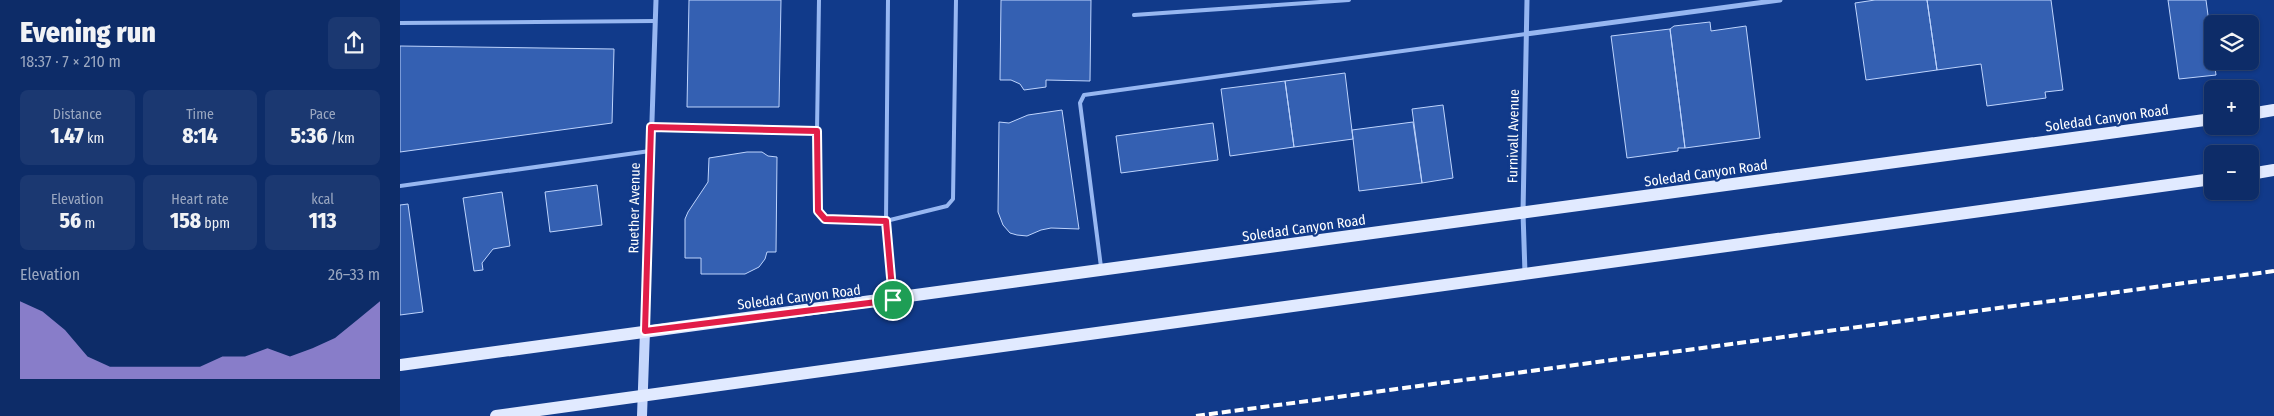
<!DOCTYPE html>
<meta charset="utf-8">
<style>
:root{--surface:#0d2c68;--page:#1b3871;--text:#f1f3f6;--muted:#9aa7c0;--line:#2d487c;--accent:#bca0f2}
body{margin:0;font-family:"Fira Sans Condensed",sans-serif;background:var(--page);color:var(--text);height:100vh;display:flex;flex-direction:column;font-size:19px;white-space:nowrap}
*{box-sizing:border-box;margin:0}
p{font-size:16px;color:var(--muted)}
.icon{flex:none;width:28px;height:28px;fill:none;stroke:currentColor;stroke-width:2;stroke-linecap:round;stroke-linejoin:round}
.map{position:relative;flex:1;overflow:hidden}
.details{display:flex;flex-direction:column;background:var(--surface);width:400px}
.details>*{flex:none}
.buttons{position:absolute;left:1804px;top:15px;display:grid;gap:10px}
.buttons a{display:grid;place-items:center;width:55px;height:55px;border-radius:8px;background:var(--surface);box-shadow:0 1px 4px #0004,0 0 0 1px var(--line);font-size:25px}
.pin{position:absolute;display:grid;place-items:center;width:42px;height:42px;color:#fff;margin:-21px;border:2px solid #fff;border-radius:50%;box-shadow:0 1px 5px #0007}
.round{display:grid;place-items:center;flex:none;width:52px;height:52px;border-radius:8px;background:var(--page)}
.headline{display:flex;align-items:center;justify-content:space-between;height:85px;padding:0 20px}
h1{font-size:28px;font-weight:800;line-height:38px}
.figures{display:grid;grid-template-columns:repeat(3,1fr);gap:8px;height:85px;padding:5px 20px}
.figures div{display:grid;align-content:center;border-radius:8px;background:var(--page);text-align:center}
.figures b{font-size:21px;font-weight:800}
.figures small{font-size:14px;font-weight:400}
.figures p{font-size:14px}
.chart{height:140px;padding:10px 20px}
.chart p{display:flex;justify-content:space-between}
.chart svg{width:100%;height:90px;margin-top:5px;fill:var(--accent);opacity:.7}
main{display:flex;flex:1;min-height:0}
.map>svg:first-child{display:block}
</style>
<main>
<section class="details">
<div class="headline"><div><h1>Evening run</h1><p>18:37 · 7 × 210 m</p></div><a class="round"><svg class="icon" aria-label="share" viewBox="0 0 24 24"><path d="M12 15V3M7 8l5-5 5 5M5 13v7h14v-7"/></svg></a></div>
<div class="figures">
<div><p>Distance</p><b>1.47<small> km</small></b></div>
<div><p>Time</p><b>8:14</b></div>
<div><p>Pace</p><b>5:36<small> /km</small></b></div>
</div>
<div class="figures">
<div><p>Elevation</p><b>56<small> m</small></b></div>
<div><p>Heart rate</p><b>158<small> bpm</small></b></div>
<div><p>kcal</p><b>113</b></div>
</div>
<div class="chart"><p><span>Elevation</span>26–33 m</p>
<svg viewBox="0 0 160 44" preserveAspectRatio="none"><path d="M0 44V6L10 11L20 20L30 33L40 38L50 38L60 38L70 38L80 38L90 33L100 33L110 29L120 33L130 29L140 24L150 15L160 6V44z"/></svg>
</div>
</section>
<div class="map">
<svg width="1874" height="416" viewBox="0 0 1874 416">
<rect width="100%" height="100%" fill="#113a8a"/>
<path fill="#3460b2" stroke="#bed4fd" d="M 289,0 L 381,0 L 379,107 L 287,107 Z
M 601,0 L 691,0 L 690,81 L 646,80 L 646,87 L 624,90 L 620,84 L 611,80 L 600,80 Z
M 1475,0 L 1527,0 L 1537,70 L 1466,80 L 1455,3 Z
M 1527,0 L 1651,0 L 1663,90 L 1645,92 L 1646,98 L 1587,106 L 1581,64 L 1537,70 Z
M 1768,0 L 1806,0 L 1816,75 L 1779,79 Z
M 1310,22 L 1311,31 L 1346,26 L 1360,138 L 1285,148 L 1270,29 L 1274,26 Z
M 1270,29 L 1285,148 L 1278,148 L 1278,151 L 1227,158 L 1211,36 Z
M 0,46 L 214,49 L 212,123 L 0,152 Z
M 945,73 L 953,139 L 894,147 L 885,81 Z
M 885,81 L 894,147 L 830,156 L 821,89 Z
M 1043,105 L 1053,178 L 1022,183 L 1012,109 Z
M 662,110 L 679,229 L 651,228 L 641,230 L 627,236 L 617,235 L 610,233 L 603,225 L 598,212 L 599,122 L 609,123 L 628,115 Z
M 1013,122 L 1022,183 L 959,191 L 952,130 Z
M 813,123 L 818,160 L 721,173 L 716,136 Z
M 347,152 L 362,152 L 368,156 L 377,157 L 376,252 L 367,252 L 365,259 L 359,267 L 345,274 L 301,274 L 301,258 L 285,258 L 285,219 L 288,212 L 308,182 L 309,158 Z
M 197,185 L 202,225 L 150,232 L 145,192 Z
M 102,192 L 110,246 L 93,249 L 82,263 L 83,270 L 74,271 L 63,198 Z
M 8,204 L 23,312 L 0,315 L 0,205 Z"/>
<g fill="none" stroke-linecap="round" stroke-linejoin="round">
<path stroke="#97b7f1" stroke-width="4" d="M 488,0 L 486,221 L 493,295
M 734,15 L 949,0
M 0,23 L 255,21
M 251,127 L 417,131 L 419,0
M 417,131 L 418,211 L 425,219 L 486,221 L 547,206 L 553,199 L 556,0
M 0,186 L 250,151
M 701,267 L 680,103 L 684,95 L 1126,34"/>
<path stroke="#97b7f1" stroke-width="5" d="M 1126,34 L 1380,0
M 1125,273 L 1123,213 L 1127,0
M 245,331 L 256,0"/>
<path stroke="#c5d7fc" stroke-width="10" d="M 242,416 L 245,331"/>
<path stroke="#e1eaff" stroke-width="12" d="M 1850,114 L 1874,110
M 1850,174 L 1874,170
M 0,365 L 1812,119
M 96,416 L 1812,179"/>
<path stroke="#fff" stroke-width="4" stroke-dasharray="9 4" stroke-linecap="butt" d="M 796,416 L 1874,271"/>
</g>
<g fill="none" stroke-linecap="round" stroke-linejoin="round">
<g stroke="#fff" stroke-width="10">
<path id="route" d="M 251,127 L 417,131 L 418,211 L 425,219 L 486,221 L 493,300 L 245,331 Z"/>
</g>
<use href="#route" stroke="#e11d48" stroke-width="6"/>
</g>
<g text-anchor="middle" stroke-width="4.5" stroke-linejoin="round" paint-order="stroke">
<g font-size="14" fill="#fff" stroke="#113a8a">
<text transform="translate(1707 118) rotate(-8)" y="5">Soledad Canyon Road</text>
<text transform="translate(1113 136) rotate(-89)" y="5">Furnivall Avenue</text>
<text transform="translate(1306 173) rotate(-8)" y="5">Soledad Canyon Road</text>
<text transform="translate(234 208) rotate(-89)" y="5">Ruether Avenue</text>
<text transform="translate(904 228) rotate(-8)" y="5">Soledad Canyon Road</text>
<text transform="translate(399 297) rotate(-7)" y="5">Soledad Canyon Road</text>
</g>
</g>
</svg>
<div class="buttons">
<a><svg class="icon" aria-label="layers" viewBox="0 0 24 24"><path d="M12 4l9 5-9 5-9-5zM3 14l9 5 9-5"/></svg></a>
<a>+</a>
<a>−</a>
</div>
<div class="pin" style="left:493px;top:300px;background:#1e9e55"><svg class="icon" aria-label="arrive" viewBox="0 0 24 24"><path d="M6 21V4h12l-3 4 3 4H6"/></svg></div>
</div>
</main>
